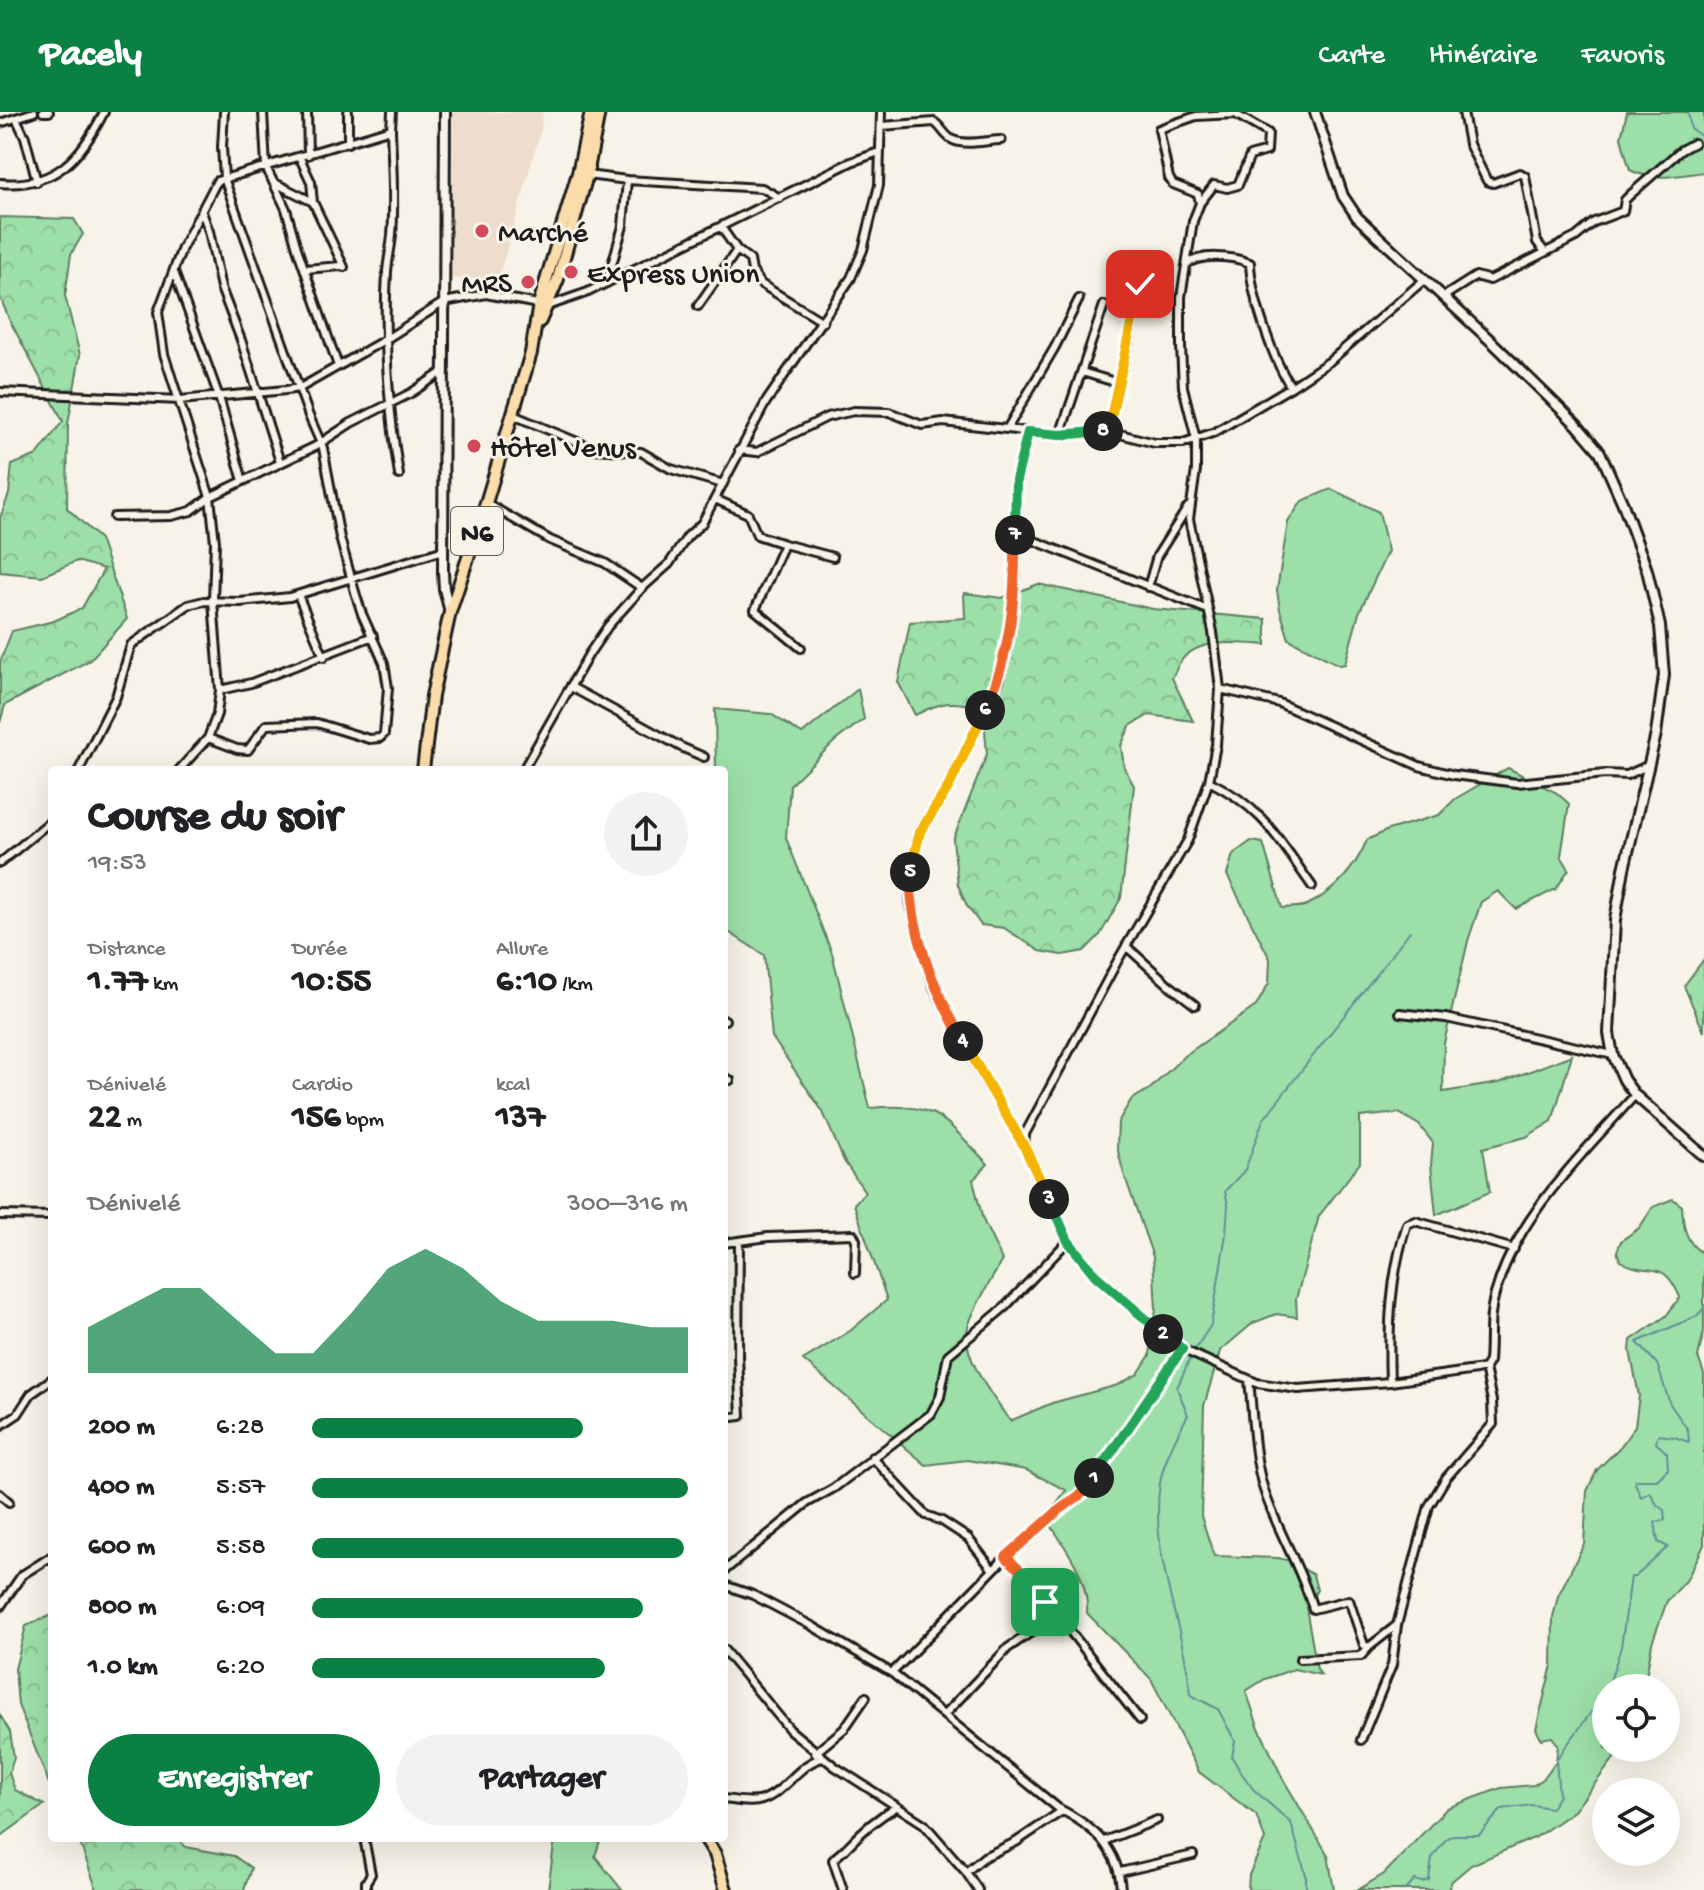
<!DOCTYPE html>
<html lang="fr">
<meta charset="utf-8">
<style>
:root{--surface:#fff;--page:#f2f2f2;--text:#202124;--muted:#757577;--accent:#0b8043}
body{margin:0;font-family:"Gochi Hand",sans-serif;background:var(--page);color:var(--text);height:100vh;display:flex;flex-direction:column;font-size:30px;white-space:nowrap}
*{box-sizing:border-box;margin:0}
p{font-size:26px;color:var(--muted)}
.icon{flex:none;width:44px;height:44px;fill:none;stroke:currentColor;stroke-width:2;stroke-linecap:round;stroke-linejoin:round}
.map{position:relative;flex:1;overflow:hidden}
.side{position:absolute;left:48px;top:654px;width:680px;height:1076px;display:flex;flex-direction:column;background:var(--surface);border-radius:8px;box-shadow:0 8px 32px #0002}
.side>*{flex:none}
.tools{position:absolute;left:1592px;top:1562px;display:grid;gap:16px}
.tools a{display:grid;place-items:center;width:88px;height:88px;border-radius:50%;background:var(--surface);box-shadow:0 8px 32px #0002;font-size:40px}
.pin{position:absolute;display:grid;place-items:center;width:68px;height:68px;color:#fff;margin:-34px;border-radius:16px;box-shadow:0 4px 12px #0006}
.km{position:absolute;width:40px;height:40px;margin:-20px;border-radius:50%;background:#222;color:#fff;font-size:22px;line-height:40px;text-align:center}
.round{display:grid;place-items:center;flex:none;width:84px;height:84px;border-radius:42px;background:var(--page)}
.overview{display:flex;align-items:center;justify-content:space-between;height:136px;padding:0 40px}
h1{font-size:44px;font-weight:700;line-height:60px}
.figures{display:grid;grid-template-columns:repeat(3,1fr);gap:12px;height:136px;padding:8px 40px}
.figures div{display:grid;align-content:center}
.figures b{font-size:34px;font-weight:700}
.figures small{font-size:22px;font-weight:400}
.figures p{font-size:22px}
.chart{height:224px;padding:16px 40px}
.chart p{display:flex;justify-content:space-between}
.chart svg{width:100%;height:144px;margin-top:8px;fill:var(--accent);opacity:.7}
.primary-button{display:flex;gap:16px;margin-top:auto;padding:16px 40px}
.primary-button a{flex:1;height:92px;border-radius:48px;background:var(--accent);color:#fff;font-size:32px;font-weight:700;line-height:92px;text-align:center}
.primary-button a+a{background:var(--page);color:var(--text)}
ul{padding:0 40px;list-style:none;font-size:26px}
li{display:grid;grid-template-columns:128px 96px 1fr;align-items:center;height:60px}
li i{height:20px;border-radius:10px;background:var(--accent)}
header{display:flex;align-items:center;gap:48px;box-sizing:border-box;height:112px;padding:0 40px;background:var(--accent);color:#fff}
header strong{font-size:38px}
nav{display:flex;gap:44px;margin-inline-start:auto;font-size:28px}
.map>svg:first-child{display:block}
</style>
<header>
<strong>Pacely</strong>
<nav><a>Carte</a><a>Itinéraire</a><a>Favoris</a></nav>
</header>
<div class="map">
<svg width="1704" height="1778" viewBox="0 0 1704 1778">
<defs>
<pattern id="forest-crowns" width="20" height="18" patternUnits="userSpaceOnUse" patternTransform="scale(2)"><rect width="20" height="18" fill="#9ddfa8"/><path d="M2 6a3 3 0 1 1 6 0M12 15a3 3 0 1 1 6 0" fill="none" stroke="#87bf90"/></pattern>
</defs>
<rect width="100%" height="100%" fill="#f7f3e8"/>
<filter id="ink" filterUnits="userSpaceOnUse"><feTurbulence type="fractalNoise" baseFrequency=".0125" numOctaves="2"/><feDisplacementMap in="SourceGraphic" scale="16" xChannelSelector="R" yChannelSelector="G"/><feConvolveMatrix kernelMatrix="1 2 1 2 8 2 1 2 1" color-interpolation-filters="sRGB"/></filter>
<g filter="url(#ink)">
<path fill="#eedccd" d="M 453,0 L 543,0 L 540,21 L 496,175 L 479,168 L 452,166 Z"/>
<path fill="#9ddfa8" stroke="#5c7e62" stroke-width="2" d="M 1627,0 L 1704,0 L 1704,60 C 1680,63 1653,70 1630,58 L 1621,26 Z
M 1331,377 L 1379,400 L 1388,439 L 1359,501 L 1345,552 L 1339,553 L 1289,527 L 1280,498 L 1277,478 L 1288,410 L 1302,389 Z
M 858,577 L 864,607 L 835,629 L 790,673 L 786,726 L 832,841 L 870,996 C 938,989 944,1007 988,1052 L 973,1068 L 983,1108 L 1002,1148 C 992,1168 974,1194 968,1215 C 960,1244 994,1286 1010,1309 L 1052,1291 L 1118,1273 L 1138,1262 L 1150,1243 L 1156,1197 L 1153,1145 L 1123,1059 L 1117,1035 L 1118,1010 L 1131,988 L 1151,976 L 1184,944 L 1256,894 L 1269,871 L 1270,847 L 1227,763 L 1233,742 L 1251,729 L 1263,731 L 1282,796 C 1290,795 1301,796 1307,793 C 1335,780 1356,755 1367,728 L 1388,718 L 1439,703 L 1455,687 L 1508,656 L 1557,681 L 1569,692 L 1561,744 L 1569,757 L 1556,777 L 1516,797 L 1498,779 L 1481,790 L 1468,829 L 1444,931 L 1443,980 L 1499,971 L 1572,943 L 1552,1009 L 1526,1025 L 1483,1036 L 1490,1080 L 1436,1103 L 1431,1053 L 1433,1031 L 1419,1013 L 1399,1001 L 1360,1005 L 1360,1051 L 1319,1104 L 1296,1187 L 1297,1205 L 1276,1202 L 1253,1211 L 1220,1239 L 1204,1294 L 1201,1404 L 1214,1444 L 1278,1446 L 1291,1449 L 1313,1463 L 1317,1478 L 1306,1496 L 1317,1557 L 1321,1563 L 1294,1557 L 1265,1567 L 1246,1579 L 1258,1614 L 1283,1667 L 1328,1743 L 1334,1778 L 1248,1778 L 1249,1763 L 1265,1727 L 1256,1703 L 1199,1660 L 1151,1567 L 1087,1501 C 1089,1465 1064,1434 1046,1406 L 1066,1378 L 1026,1358 L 967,1348 L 926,1353 L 803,1248 L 850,1219 L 887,1188 L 854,1092 L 865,1080 L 844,1049 L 823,1000 L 772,925 L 764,843 L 724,817 L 724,658 L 716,658 L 715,597 L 771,602 L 802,622 Z
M 1704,847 L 1704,920 L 1684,874 Z
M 1673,1087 L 1682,1094 C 1683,1113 1685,1132 1704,1142 L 1704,1219 L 1698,1245 L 1704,1262 L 1704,1433 L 1686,1469 L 1667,1489 L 1652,1531 L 1644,1576 L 1606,1576 L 1606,1636 L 1621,1637 L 1574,1699 L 1536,1725 L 1471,1753 L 1452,1769 L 1448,1778 L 1358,1778 L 1384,1762 L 1447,1696 L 1501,1676 L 1534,1673 L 1543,1667 L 1556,1649 L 1558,1633 L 1552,1625 L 1541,1627 L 1536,1617 L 1552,1553 L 1553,1505 L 1558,1484 L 1584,1432 L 1587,1379 L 1597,1358 L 1621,1334 L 1635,1314 L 1639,1284 L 1630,1239 L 1631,1228 L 1666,1204 L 1680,1185 C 1661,1143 1652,1167 1620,1149 L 1617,1139 L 1621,1129 L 1639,1116 L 1653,1095 Z
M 555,1726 L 601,1726 L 595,1744 L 622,1778 L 548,1778 Z"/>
<path fill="url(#forest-crowns)" stroke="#5c7e62" stroke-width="2" d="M 0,105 L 74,107 L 83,122 L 71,142 L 65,184 L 80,243 L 68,312 L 67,396 L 100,427 L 127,507 L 90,548 L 5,593 L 0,611 L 0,550 L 12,519 L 54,509 L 82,496 L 104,457 L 77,449 L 42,464 L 0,460 L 0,406 L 9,382 L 12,353 L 37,343 L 63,309 L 9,207 L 0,185 Z
M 1038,472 L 1153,497 L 1266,507 L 1266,533 C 1242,531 1198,525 1181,549 C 1177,554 1175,561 1172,566 L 1193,609 L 1149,603 L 1130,614 L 1121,634 L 1124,655 L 1134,674 L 1121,786 L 1100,823 L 1084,839 L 1062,843 L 1040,839 L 1004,816 L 981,813 L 967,794 L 958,773 L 953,728 L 987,642 L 985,619 L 979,596 C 952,587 941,590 915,603 L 898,570 L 910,510 L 965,506 L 964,481 L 1002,486 Z
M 52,1503 L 52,1679 L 18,1593 L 15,1557 L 26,1514 Z
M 0,1603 L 10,1620 L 14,1645 L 9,1661 L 15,1678 L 44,1693 L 0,1725 Z
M 78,1726 L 176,1726 L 186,1735 L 234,1744 L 251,1756 L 244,1778 L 97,1778 Z"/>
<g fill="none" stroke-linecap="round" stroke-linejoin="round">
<path stroke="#608e99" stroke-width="2" d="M 1688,0 L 1691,17 L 1704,26
M 1194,1239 L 1211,1213 L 1226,1122 L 1228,1093 L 1225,1079 L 1245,1058 L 1263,1008 L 1410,819
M 1191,1244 L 1177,1276 L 1188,1303 C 1177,1323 1164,1347 1160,1371 C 1149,1444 1184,1512 1191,1583 L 1218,1597 L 1235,1629 L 1232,1645 L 1240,1659 L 1253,1677 L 1291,1711 L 1306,1763 L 1306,1778
M 1635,1368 L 1657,1368 L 1668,1357 L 1667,1341 L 1656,1331 L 1658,1323 L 1674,1325 L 1689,1330 L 1688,1318 L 1670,1292 L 1657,1252 L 1637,1230 L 1697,1204 L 1704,1196
M 1608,1576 L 1621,1535 L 1631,1465 L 1635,1465 L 1668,1435 L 1658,1430 L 1655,1410 L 1665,1408 L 1664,1398 L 1657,1393 L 1650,1380 L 1641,1385 L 1635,1371
M 1406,1778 L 1415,1768 L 1422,1770 L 1429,1768 L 1432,1746 L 1447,1726 L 1453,1723 L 1479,1723 L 1502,1697 L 1532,1693 L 1551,1696 L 1559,1684 L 1556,1648 L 1606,1580"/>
<g stroke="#1c1c1c" stroke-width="12">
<path id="minor" d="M 43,0 L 49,0
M 263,0 L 266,55 L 286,97 L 297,136 L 338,254
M 307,0 L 308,43
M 1463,0 L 1469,32 L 1487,69 L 1493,71 L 1520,61 L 1525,64 L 1537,130 L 1545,140
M 16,6 L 25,25 L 37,70
M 0,11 L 34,0
M 882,14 L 934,10 C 942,15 945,25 953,28 C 966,34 988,28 1001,28
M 391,17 C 392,52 395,88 392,123 C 391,135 388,147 387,160 C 383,225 389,299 399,363
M 348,31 L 348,0
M 300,46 L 311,70 L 313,90
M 587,63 L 627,68 L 762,76 L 780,86
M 273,70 L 313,90 L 344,155
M 0,71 C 55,76 81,46 104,0
M 1200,91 L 1198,82 L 1173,72 L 1169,66 L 1159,17 L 1196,4 L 1235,2 L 1268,21 L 1267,39 L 1250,44 L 1238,73 L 1227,76 L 1214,73 L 1200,91 L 1193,109 L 1181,185 L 1181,235 L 1183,275 L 1196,327 L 1196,358 L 1189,407 L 1213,520 L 1220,577 L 1216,633 L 1209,669 L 1188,728 L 1118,848 L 1025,1022 L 1024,1034 L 1068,1129 L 1095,1163 L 1182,1237 L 1257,1271 L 1298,1277 L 1390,1270 L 1476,1258 L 1485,1256 L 1489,1249 C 1491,1227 1488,1204 1495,1182 C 1517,1103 1583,1042 1635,983
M 202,100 L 209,119 L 221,176 L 241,228 L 280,350
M 721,115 L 737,138 L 750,148 L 752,159 L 761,172 L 823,210
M 1186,153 C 1200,141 1233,144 1250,151 C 1251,184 1273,248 1291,275
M 305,157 L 341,154
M 174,160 L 219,285 L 243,369
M 607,170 L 623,114 L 627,68
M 1443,185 L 1476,164 L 1490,168 L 1576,125 L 1594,110 L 1623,99 L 1625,88 L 1630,83 L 1681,38 L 1694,31
M 698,194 L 737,138
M 1082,260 L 1118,271
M 0,280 L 180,288 L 286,278 L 300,276 L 388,226 L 444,190 L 486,182 L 548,194 L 588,180 L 851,50 L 879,40
M 513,303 L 594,337 L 641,340 L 671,357 L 723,372
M 1007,317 L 1055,235 L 1079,187
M 1108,319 L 1147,148
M 1060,323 L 1104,193
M 739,338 L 757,340 L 827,305 L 854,299 L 889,300 L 922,313 L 943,310 L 1060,323 L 1108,319 L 1155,331 L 1183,331 L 1215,320 L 1291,275 L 1330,249 L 1424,168
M 715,387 L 748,402 L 757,423 L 784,432 L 755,498 L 801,536
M 486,391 L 550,428 L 605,451 L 642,476
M 114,405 L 171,404 L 191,399 L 210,385 L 316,334 L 351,311 L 411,281 L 444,259
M 1015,421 L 1208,498
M 784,432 L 833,445
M 1148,475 L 1157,444 L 1188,395
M 298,483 L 324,545
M 571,575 L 681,635 L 704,645
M 1220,577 L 1279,591 L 1419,654 L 1454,663 L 1517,671 L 1605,662 L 1627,663 L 1647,654
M 220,578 L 251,571 L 373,524
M 208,626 L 237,637 L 248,638 L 266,613 L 317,611 L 369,627 L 380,626 L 384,622 L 388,576 L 384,551 L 362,502 L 355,480 L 340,426 L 323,336 L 309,304 L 224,66 L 222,35 L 224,0
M 79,658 L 116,585 L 131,533 L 188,493 L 204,489 L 240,490 L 290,485 L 444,438
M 179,658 L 208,626 L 217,602 L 220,578 L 213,489 L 215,430 L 210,385 L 164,242 L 158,200 L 182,136 L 217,69 L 391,17 L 392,0
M 523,658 L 589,542 L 608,514 L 642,476 L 669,452 L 687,425 L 702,411 L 766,290 L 851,166 L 863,138 L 879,73 L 881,0
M 1209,669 C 1264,697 1277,725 1312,774
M 0,751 L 52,708
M 1126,834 L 1169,873 L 1195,893
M 1400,901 L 1446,906 L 1613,943
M 724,908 L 725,908
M 724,965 L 730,968
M 1024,1033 L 973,949 L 934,875 L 918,825 L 910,788 L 910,757 L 920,720 L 949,674 L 999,569 L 1011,516 L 1016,462 L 1016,368 L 1028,320
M 0,1103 L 52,1104
M 724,1131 L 768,1125 L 853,1122 L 856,1128 L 855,1161
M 1249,1268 C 1253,1304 1253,1343 1264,1378 C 1277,1419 1301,1455 1313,1497 L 1349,1488 L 1364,1533 L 1369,1535
M 1390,1270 C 1388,1215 1390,1164 1407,1112 L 1415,1109 L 1514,1137
M 724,1306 L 741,1304 L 738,1245 L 739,1129
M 0,1314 L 18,1302 L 31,1282 L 52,1267
M 872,1345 L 926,1403 L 942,1409 L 968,1426 L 993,1458
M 0,1382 L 9,1390
M 1006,1445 L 1029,1467 L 1140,1608
M 724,1459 L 807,1391 L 834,1376 L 931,1302 L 940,1285 L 948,1243 L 1005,1195 L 1068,1129
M 724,1473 L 753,1483 L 812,1514 L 892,1561 L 1058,1696 C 1093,1714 1119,1737 1121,1778
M 0,1495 L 22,1463 L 52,1444
M 724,1538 L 790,1618 L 834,1654 L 924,1712 L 966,1760 L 978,1778
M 1300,1547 L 1361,1544 L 1369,1535 L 1397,1513 L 1429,1394 L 1446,1366 L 1493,1312 L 1492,1289 L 1485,1256
M 892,1561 L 1006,1445 L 1058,1399 L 1084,1380 L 1182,1237
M 944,1603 L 1008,1536 L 1056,1503
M 1361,1628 L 1392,1553 L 1397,1513
M 815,1641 L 844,1617 L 866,1585
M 724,1687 C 735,1688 751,1692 762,1688 C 786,1680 800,1649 824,1646
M 364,1726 L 371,1762 L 366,1770 L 366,1778
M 1104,1729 L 1157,1708
M 966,1760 L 984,1745 L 1016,1730 L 1062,1699
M 1120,1760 L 1193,1743
M 843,1778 L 833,1748 C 837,1743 843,1740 848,1734 C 863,1718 877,1706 896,1695"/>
</g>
<g stroke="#1c1c1c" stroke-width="14">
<path id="tertiary" d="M 445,0 L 443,460 L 444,477 L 450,500
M 1315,0 L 1343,84 L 1357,105 L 1492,230 L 1577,313 L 1600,340 L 1623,392 L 1647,458 L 1660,514 L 1664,563 L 1656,622 L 1624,757 L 1615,808 L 1609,921 L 1613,943 L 1624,968 L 1635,983 L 1704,1044"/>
</g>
<g stroke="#1c1c1c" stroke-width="16">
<path id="trunk" d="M 540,209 L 558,167 L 587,63 L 599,0
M 423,658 L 432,584 L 450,500 L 486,391 L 531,241 L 539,192 L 578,61 L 591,0
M 705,1726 L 715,1742 L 726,1778"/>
</g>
<use href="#minor" stroke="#f7f3e8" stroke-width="6"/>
<use href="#tertiary" stroke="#f7f3e8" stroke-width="8"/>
<use href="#trunk" stroke="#fbddab" stroke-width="10"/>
</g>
</g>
<g fill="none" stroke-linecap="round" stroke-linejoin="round" filter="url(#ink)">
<g stroke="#fff" stroke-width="16">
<path id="split-1" d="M 1045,1490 L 1029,1467 L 1006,1445 L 1058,1399 L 1084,1380 L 1094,1366"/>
</g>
<g stroke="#fff" stroke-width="16">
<path id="split-2" d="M 1094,1366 L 1182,1237 L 1163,1222"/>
</g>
<g stroke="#fff" stroke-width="16">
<path id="split-3" d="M 1049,1087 L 1068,1129 L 1095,1163 L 1163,1222"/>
</g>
<g stroke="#fff" stroke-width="16">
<path id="split-4" d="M 963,929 L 1024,1034 L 1049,1087"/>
</g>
<g stroke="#fff" stroke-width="16">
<path id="split-5" d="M 910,760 C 911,825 933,874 963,929"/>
</g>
<g stroke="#fff" stroke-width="16">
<path id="split-6" d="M 910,760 L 920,720 L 949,674 L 985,598"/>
</g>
<g stroke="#fff" stroke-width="16">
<path id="split-7" d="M 985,598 C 1011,543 1016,484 1015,423"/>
</g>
<g stroke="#fff" stroke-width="16">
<path id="split-8" d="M 1015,423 L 1016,368 L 1028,320 L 1060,323 L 1103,319"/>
</g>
<g stroke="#fff" stroke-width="16">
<path id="split-9" d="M 1103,319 L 1108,319 L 1140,172"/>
</g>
<use href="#split-1" stroke="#f0652b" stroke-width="10"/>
<use href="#split-2" stroke="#22a559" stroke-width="10"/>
<use href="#split-3" stroke="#22a559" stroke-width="10"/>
<use href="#split-4" stroke="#f5b400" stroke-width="10"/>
<use href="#split-5" stroke="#f0652b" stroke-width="10"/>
<use href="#split-6" stroke="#f5b400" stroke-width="10"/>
<use href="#split-7" stroke="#f0652b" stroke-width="10"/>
<use href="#split-8" stroke="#22a559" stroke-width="10"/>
<use href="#split-9" stroke="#f5b400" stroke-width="10"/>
</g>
<g fill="#d1495b" stroke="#f7f3e8" stroke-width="3">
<circle cx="482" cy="119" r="8"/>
<circle cx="571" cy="160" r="8"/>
<circle cx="528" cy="170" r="8"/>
<circle cx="474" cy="334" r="8"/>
</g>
<g text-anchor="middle" stroke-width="6" stroke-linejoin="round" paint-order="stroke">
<rect fill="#f7f3e8" stroke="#5e5c59" stroke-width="2" x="451" y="395" width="52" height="48" rx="6"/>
<g font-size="28" font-weight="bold" fill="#1c1c1c">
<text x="477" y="429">N6</text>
</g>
<g font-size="30" fill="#1c1c1c" stroke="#f7f3e8" text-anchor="start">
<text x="498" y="129">Marché</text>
<text x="587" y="170">Express Union</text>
<text x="512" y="180" text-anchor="end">MRS</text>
<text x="490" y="344">Hôtel Venus</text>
</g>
</g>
</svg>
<div class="tools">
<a><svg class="icon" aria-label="locate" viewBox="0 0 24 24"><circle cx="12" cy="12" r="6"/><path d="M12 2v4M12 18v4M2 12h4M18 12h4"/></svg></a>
<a><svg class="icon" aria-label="layers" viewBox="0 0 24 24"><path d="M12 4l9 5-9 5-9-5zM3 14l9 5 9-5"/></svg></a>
</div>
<div class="pin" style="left:1045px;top:1490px;background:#1e9e55"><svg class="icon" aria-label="arrive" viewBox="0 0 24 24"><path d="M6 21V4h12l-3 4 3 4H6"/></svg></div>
<div class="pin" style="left:1140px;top:172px;background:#d93025"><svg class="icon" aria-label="check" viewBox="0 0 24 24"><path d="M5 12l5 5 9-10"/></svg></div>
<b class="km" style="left:1094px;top:1366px">1</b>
<b class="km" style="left:1163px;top:1222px">2</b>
<b class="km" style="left:1049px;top:1087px">3</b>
<b class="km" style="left:963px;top:929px">4</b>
<b class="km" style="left:910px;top:760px">5</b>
<b class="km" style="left:985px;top:598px">6</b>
<b class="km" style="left:1015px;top:423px">7</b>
<b class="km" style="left:1103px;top:319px">8</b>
<section class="side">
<div class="overview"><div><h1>Course du soir</h1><p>19:53</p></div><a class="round"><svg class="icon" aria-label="share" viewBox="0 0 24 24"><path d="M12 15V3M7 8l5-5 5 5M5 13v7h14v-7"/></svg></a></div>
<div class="figures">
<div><p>Distance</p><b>1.77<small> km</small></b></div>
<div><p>Durée</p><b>10:55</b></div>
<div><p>Allure</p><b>6:10<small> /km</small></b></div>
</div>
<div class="figures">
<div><p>Dénivelé</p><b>22<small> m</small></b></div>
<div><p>Cardio</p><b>156<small> bpm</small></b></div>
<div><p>kcal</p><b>137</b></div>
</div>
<div class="chart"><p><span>Dénivelé</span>300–316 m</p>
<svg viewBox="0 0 160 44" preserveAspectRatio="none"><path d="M0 44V30L10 24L20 18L30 18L40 28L50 38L60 38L70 26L80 12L90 6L100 12L110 22L120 28L130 28L140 28L150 30L160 30V44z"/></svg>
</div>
<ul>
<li><b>200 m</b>6:28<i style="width:72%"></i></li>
<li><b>400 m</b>5:57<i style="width:100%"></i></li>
<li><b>600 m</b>5:58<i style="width:99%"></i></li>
<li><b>800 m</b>6:09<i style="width:88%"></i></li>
<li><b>1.0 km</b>6:20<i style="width:78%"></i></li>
</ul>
<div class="primary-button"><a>Enregistrer</a><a>Partager</a></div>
</section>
</div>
